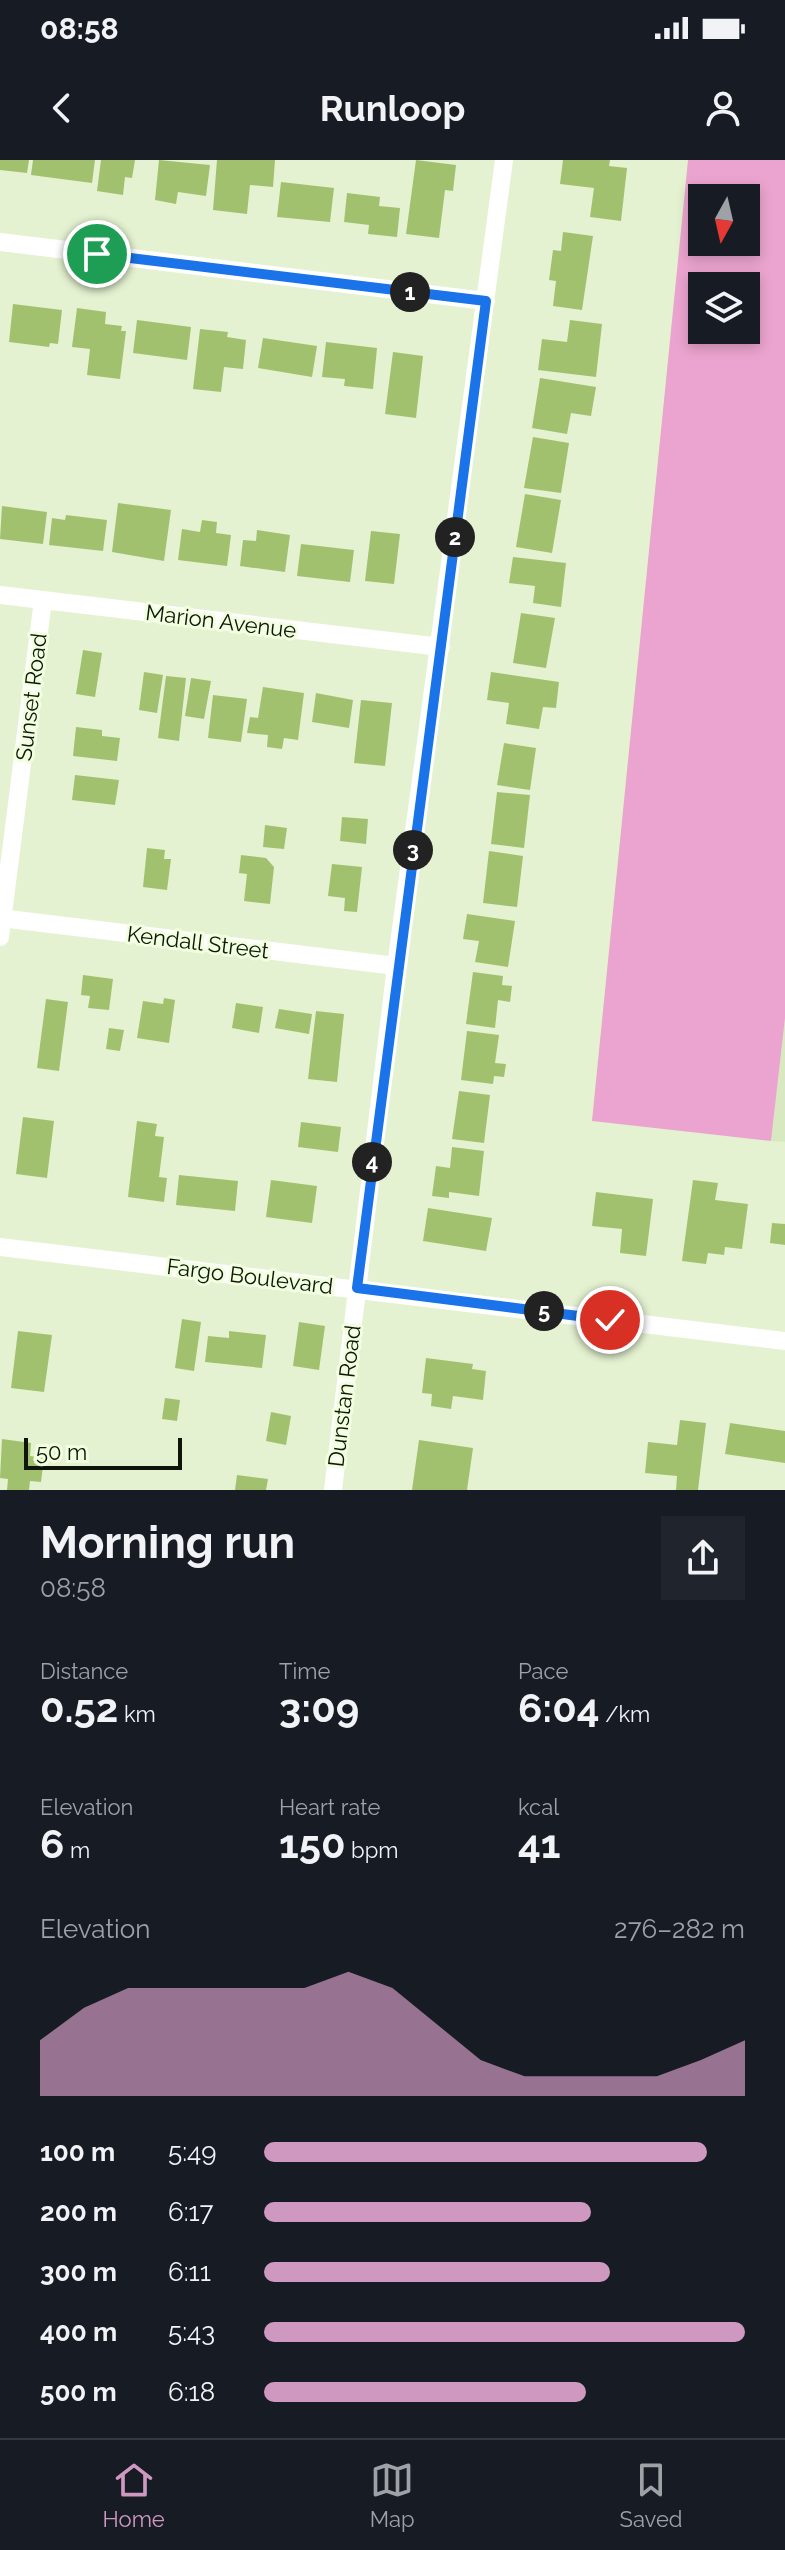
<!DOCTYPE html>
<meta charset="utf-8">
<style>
:root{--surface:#171b24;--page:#20242c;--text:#f1f3f6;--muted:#9ea1a6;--line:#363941;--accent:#ce98c0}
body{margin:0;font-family:Raleway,sans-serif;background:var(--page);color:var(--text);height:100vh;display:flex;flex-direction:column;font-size:30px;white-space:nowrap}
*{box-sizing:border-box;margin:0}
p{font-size:26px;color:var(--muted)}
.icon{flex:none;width:44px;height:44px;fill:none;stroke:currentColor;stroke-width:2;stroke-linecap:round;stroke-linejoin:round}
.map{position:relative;height:1330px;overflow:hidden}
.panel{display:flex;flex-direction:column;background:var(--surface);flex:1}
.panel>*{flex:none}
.needle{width:52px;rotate:188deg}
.buttons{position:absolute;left:688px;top:24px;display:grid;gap:16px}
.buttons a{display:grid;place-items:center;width:72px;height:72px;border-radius:0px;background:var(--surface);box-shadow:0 4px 12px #0003;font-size:40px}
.scale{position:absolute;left:24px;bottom:20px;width:158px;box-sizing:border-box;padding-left:8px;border:4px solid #10150a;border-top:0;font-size:22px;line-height:28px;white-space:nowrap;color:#10150a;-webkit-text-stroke:6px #f1ffde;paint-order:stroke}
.pin{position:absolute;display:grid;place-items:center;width:68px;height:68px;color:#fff;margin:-34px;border:4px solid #fff;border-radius:50%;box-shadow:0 2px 8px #0007}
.km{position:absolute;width:40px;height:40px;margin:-20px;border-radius:50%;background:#222;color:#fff;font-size:22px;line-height:40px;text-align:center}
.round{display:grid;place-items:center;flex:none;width:84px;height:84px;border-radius:0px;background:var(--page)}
.headline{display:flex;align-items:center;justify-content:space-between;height:136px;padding:0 40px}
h1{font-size:44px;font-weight:700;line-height:60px}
.metrics{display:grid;grid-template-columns:repeat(3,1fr);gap:12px;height:136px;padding:8px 40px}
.metrics div{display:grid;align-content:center}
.metrics b{font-size:40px;font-weight:700}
.metrics small{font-size:22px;font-weight:400}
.metrics p{font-size:22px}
.chart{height:224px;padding:16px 40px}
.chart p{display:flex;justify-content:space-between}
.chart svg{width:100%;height:144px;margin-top:8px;fill:var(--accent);opacity:.7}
ul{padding:0 40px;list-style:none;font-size:26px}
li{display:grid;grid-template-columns:128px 96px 1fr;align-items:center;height:60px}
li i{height:20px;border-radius:10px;background:var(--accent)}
.status{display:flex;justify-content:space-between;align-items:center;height:56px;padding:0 40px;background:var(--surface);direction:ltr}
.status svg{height:22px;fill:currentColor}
header{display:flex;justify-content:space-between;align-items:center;height:104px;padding:0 40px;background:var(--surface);font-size:36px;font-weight:700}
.menu{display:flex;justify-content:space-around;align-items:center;height:112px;border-top:2px solid var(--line);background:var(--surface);font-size:22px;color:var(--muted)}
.menu a{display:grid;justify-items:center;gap:4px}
.menu .active{color:var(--accent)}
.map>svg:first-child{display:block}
</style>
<div class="status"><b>08:58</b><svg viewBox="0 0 49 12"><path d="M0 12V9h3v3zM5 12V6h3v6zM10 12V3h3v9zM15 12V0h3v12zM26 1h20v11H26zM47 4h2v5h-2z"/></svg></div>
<header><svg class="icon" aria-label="back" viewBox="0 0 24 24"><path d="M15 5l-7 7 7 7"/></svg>Runloop<svg class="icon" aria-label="person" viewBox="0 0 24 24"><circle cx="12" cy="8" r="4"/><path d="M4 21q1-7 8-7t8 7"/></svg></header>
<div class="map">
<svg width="785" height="1330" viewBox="0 0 785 1330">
<rect width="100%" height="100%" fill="#e4f2d1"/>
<path fill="#d8e8c0" d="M 785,858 L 785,982 L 771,981 Z"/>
<path fill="#eba4cf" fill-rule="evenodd" d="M 688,0 L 785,0 L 785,858 L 771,981 L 592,961 ZM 702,38 L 746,38 L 746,82 L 702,82 ZM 702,126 L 746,126 L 746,170 L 702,170 Z"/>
<path fill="#a2c16f" d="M 0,0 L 29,0 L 27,13 L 0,10 Z
M 33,0 L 95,0 L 92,23 L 31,15 Z
M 101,0 L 135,0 L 132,18 L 125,17 L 123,35 L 97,31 Z
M 159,0 L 210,5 L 206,36 L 178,32 L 176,44 L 155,40 Z
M 217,0 L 275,0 L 273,27 L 250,25 L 247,54 L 213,50 Z
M 416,0 L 456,5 L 453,31 L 445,30 L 439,78 L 406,74 Z
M 563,0 L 610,0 L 609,6 L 627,8 L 621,61 L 590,57 L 594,28 L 560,24 Z
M 281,22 L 334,28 L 330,62 L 277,57 Z
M 347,33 L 380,37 L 379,46 L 400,48 L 397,77 L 368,74 L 369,65 L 344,62 Z
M 563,72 L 593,76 L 582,150 L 553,146 L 556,121 L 549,120 L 553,90 L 561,91 Z
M 13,144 L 62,150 L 58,184 L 50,183 L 49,187 L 9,182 Z
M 77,148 L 106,152 L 105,164 L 122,166 L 121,171 L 126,171 L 120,219 L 87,215 L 90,189 L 72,187 Z
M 137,160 L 191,167 L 187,200 L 133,193 Z
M 570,160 L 602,164 L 596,217 L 538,210 L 542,179 L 567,182 Z
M 200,169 L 228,172 L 227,177 L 246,180 L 243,209 L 224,207 L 221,232 L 193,229 Z
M 263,178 L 317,186 L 312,217 L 258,208 Z
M 326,182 L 377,188 L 373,229 L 344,226 L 345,219 L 322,217 Z
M 393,192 L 423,196 L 416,258 L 385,254 Z
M 540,218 L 596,227 L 591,256 L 571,253 L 567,274 L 532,268 Z
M 533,277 L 569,283 L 561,333 L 524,328 Z
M 525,334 L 561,340 L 552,393 L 516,387 Z
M 118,343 L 171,350 L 164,401 L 112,392 Z
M 2,346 L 47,352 L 43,384 L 0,379 Z
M 66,355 L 107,360 L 103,391 L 49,385 L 52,358 L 65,360 Z
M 202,360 L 217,362 L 216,373 L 231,375 L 227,406 L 178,400 L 182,369 L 200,372 Z
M 257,370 L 290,375 L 285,412 L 240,406 L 243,380 L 256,381 Z
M 371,371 L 400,374 L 394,424 L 365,421 Z
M 301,384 L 354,390 L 350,422 L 297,416 Z
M 513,397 L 566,403 L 561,447 L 533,443 L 535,426 L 509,423 Z
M 521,453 L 555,458 L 546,508 L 513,503 Z
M 83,490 L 102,493 L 95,537 L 76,534 Z
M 144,512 L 163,515 L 157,553 L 139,550 Z
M 491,512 L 559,522 L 556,548 L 543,547 L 539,569 L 506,564 L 509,543 L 487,540 Z
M 166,516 L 186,518 L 179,581 L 158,578 Z
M 191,518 L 211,521 L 204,559 L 185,556 Z
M 263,527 L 304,533 L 298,580 L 284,578 L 282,589 L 267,587 L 268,575 L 247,573 L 250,557 L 258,558 Z
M 316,533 L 353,540 L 349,568 L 312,562 Z
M 213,535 L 247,539 L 241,582 L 208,578 Z
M 361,540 L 392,543 L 385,606 L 354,603 Z
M 76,567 L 102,570 L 102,576 L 120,578 L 117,601 L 73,596 Z
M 504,583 L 536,588 L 530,630 L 497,625 Z
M 75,615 L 119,620 L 115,645 L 72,640 Z
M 497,632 L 530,635 L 524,688 L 491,684 Z
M 342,657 L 368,659 L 366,684 L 340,681 Z
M 265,665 L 287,668 L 284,689 L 263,687 Z
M 147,688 L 165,690 L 164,699 L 171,699 L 167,730 L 143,727 Z
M 489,691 L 523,696 L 517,747 L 483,743 Z
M 241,695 L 266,698 L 274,707 L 270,744 L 244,741 L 247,714 L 239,713 Z
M 332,704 L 362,707 L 357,752 L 344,751 L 345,738 L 328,736 Z
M 467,754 L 515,761 L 508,807 L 475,802 L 479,781 L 463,779 Z
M 473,812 L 503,816 L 502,825 L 512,826 L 510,842 L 498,840 L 495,868 L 466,864 Z
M 83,815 L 113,819 L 109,850 L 88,848 L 90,836 L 81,835 Z
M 164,838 L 175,840 L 169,883 L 137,878 L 143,841 L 163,844 Z
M 46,839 L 68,842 L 59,911 L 37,908 Z
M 236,843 L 263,847 L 259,873 L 232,868 Z
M 279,849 L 312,854 L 309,874 L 275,868 Z
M 316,851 L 344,854 L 337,922 L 308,919 Z
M 109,868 L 124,870 L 120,891 L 106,889 Z
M 467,871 L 499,875 L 495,903 L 506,904 L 504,917 L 494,916 L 493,924 L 461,920 Z
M 459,931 L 490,935 L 484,983 L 452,979 Z
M 23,957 L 54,961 L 47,1018 L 16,1014 Z
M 137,961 L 157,964 L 155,976 L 164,977 L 159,1017 L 167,1018 L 164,1042 L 128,1037 Z
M 301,962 L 341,967 L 338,992 L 298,987 Z
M 452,987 L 484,991 L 479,1036 L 449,1032 L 449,1038 L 432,1036 L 436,1006 L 450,1008 Z
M 179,1015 L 238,1021 L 235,1051 L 176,1045 Z
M 271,1020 L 317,1026 L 312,1063 L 266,1057 Z
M 693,1020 L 718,1023 L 715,1040 L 748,1044 L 742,1089 L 725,1087 L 724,1095 L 708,1093 L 706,1104 L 682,1101 Z
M 596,1032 L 653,1039 L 646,1096 L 620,1093 L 622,1069 L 592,1066 Z
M 428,1048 L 492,1058 L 486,1091 L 423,1081 Z
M 772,1063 L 785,1064 L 785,1085 L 770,1083 Z
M 182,1159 L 201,1162 L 194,1211 L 175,1208 Z
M 299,1162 L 325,1166 L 319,1210 L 293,1206 Z
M 18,1171 L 52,1175 L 44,1232 L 11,1228 Z
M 229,1171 L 266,1175 L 262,1208 L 205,1202 L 208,1176 L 229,1178 Z
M 426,1198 L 473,1204 L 472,1209 L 486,1211 L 483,1240 L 453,1236 L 451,1249 L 431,1246 L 432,1234 L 422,1233 Z
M 165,1238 L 180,1240 L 177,1261 L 162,1259 Z
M 271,1252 L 291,1256 L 286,1285 L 266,1281 Z
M 680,1260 L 706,1263 L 698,1330 L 676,1330 L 677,1316 L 645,1313 L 648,1282 L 677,1285 Z
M 730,1263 L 785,1271 L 785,1303 L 725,1294 Z
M 2,1279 L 31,1283 L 30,1296 L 44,1298 L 41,1322 L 30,1321 L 29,1330 L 7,1330 L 8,1319 L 0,1318 Z
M 419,1280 L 473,1288 L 467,1330 L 412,1330 Z
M 237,1315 L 268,1319 L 266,1330 L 235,1330 Z"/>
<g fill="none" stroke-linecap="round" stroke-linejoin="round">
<path stroke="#fff" stroke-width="18" d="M 0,82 L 486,141
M 0,435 L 441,487
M 0,758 L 396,806
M 0,777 L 43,440
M 0,1087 L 785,1181
M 333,1330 L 396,806 L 504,0"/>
</g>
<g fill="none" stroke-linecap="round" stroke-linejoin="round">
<g stroke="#fff" stroke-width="16">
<path id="route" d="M 97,94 L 486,141 L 357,1128 L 610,1160"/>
</g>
<use href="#route" stroke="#1a73e8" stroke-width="10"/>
</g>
<g text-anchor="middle" stroke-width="6" stroke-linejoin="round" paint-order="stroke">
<g font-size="22" fill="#10150a" stroke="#f1ffde">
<text transform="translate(221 461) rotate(7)" y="8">Marion Avenue</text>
<text transform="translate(31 537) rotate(-83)" y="8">Sunset Road</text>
<text transform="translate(198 782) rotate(7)" y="8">Kendall Street</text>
<text transform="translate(250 1116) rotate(7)" y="8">Fargo Boulevard</text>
<text transform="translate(344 1236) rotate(-83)" y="8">Dunstan Road</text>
</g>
</g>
</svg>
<div class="buttons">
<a><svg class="needle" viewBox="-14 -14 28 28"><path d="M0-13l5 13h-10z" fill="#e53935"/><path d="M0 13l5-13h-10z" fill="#9ea1a6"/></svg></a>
<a><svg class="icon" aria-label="layers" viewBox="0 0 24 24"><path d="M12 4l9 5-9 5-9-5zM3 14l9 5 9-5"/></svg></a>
</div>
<div class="scale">50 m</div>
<div class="pin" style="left:97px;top:94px;background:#1e9e55"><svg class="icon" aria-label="arrive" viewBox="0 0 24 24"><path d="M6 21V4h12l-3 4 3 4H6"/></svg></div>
<div class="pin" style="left:610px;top:1160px;background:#d93025"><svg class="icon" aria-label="check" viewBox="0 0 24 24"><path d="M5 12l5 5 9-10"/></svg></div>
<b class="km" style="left:410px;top:132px">1</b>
<b class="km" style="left:455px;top:377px">2</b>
<b class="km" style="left:413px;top:690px">3</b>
<b class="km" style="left:372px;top:1002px">4</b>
<b class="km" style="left:544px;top:1151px">5</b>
</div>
<section class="panel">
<div class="headline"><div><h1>Morning run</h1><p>08:58</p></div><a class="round"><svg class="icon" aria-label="share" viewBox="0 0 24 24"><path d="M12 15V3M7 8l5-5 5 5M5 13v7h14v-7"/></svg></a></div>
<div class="metrics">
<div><p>Distance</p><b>0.52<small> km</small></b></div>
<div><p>Time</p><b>3:09</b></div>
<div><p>Pace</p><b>6:04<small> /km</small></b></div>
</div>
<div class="metrics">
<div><p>Elevation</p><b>6<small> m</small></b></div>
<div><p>Heart rate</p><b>150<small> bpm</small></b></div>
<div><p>kcal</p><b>41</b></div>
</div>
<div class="chart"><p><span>Elevation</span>276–282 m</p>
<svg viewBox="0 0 160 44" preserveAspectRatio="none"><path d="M0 44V27L10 17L20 11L30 11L40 11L50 11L60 11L70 6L80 11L90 22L100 33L110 38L120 38L130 38L140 38L150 33L160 27V44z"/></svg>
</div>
<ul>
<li><b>100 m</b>5:49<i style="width:92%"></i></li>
<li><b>200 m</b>6:17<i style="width:68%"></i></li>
<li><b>300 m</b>6:11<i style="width:72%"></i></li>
<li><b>400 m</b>5:43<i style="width:100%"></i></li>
<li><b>500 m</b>6:18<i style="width:67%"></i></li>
</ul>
</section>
<nav class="menu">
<a class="active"><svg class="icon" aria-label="home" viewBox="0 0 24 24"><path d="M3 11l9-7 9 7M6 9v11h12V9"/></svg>Home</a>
<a><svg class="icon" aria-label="map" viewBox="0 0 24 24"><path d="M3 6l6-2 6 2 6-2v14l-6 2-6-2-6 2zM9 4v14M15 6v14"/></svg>Map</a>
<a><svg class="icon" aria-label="saved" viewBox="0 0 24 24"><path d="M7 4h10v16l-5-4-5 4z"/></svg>Saved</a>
</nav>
